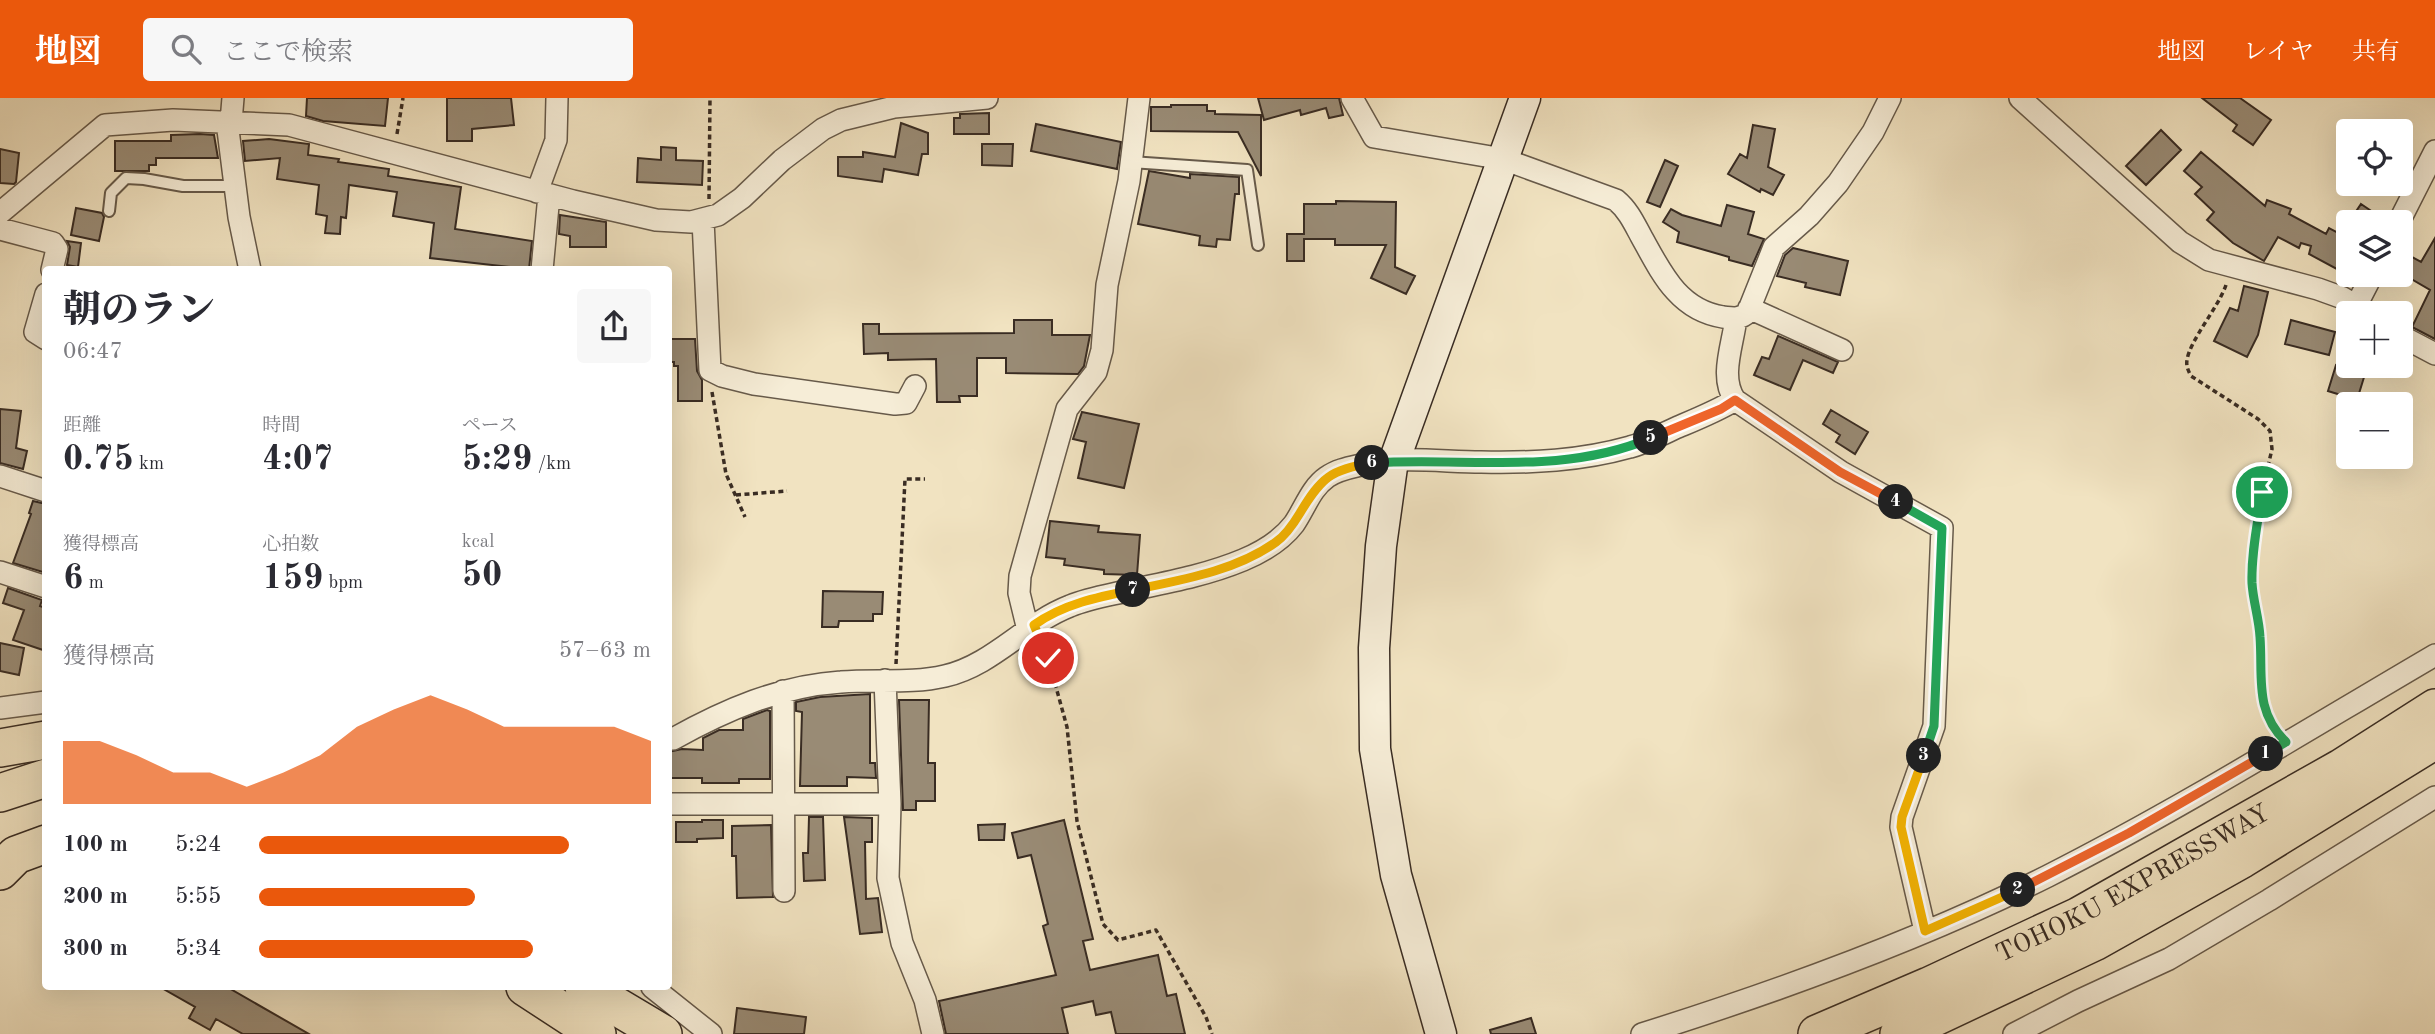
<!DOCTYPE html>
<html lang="ja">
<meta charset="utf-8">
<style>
:root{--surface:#fff;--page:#f7f7f7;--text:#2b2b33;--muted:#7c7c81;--accent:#ea580c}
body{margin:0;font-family:"Old Standard TT","Noto Serif JP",serif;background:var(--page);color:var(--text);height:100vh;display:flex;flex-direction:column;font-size:26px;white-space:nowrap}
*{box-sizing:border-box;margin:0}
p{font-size:23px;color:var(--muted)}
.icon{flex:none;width:38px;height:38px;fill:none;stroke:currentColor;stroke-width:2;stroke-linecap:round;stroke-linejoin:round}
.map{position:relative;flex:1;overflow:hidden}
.side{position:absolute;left:42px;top:168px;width:630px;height:724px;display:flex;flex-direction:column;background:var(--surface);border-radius:7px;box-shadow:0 7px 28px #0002}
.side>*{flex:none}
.controls{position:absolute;left:2336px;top:21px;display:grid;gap:14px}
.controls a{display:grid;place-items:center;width:77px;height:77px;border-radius:7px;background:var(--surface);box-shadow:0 7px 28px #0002;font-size:35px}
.pin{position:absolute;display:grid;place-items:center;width:60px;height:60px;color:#fff;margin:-30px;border:4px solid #fff;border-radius:50%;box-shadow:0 2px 7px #0007}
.km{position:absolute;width:35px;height:35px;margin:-18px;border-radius:50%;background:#222;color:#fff;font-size:19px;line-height:35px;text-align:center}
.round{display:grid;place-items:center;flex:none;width:74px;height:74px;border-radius:7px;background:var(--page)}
.headline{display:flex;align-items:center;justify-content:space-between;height:119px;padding:0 21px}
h1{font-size:38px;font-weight:800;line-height:52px}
.figures{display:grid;grid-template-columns:repeat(3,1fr);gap:10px;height:119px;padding:7px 21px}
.figures div{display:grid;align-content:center}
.figures b{font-size:35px;font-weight:800}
.figures small{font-size:19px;font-weight:400}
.figures p{font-size:19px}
.chart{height:196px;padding:14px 21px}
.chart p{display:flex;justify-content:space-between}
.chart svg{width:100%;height:126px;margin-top:7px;fill:var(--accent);opacity:.7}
ul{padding:0 21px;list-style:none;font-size:23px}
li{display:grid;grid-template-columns:112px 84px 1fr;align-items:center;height:52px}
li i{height:18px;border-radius:9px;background:var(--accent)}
header{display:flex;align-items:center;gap:42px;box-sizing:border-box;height:98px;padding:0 35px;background:var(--accent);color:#fff}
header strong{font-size:33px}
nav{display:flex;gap:38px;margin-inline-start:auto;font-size:24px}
.search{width:490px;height:63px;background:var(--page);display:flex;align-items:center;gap:18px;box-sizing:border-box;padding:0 24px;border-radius:7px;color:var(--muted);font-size:26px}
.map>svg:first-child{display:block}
</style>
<header>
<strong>地図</strong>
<div class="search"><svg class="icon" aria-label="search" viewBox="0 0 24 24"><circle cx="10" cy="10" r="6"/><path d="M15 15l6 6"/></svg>ここで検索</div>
<nav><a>地図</a><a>レイヤ</a><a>共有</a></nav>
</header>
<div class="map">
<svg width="2435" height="936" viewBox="0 0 2435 936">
<rect width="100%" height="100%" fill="#f1e3c1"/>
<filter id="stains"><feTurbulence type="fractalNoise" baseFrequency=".00286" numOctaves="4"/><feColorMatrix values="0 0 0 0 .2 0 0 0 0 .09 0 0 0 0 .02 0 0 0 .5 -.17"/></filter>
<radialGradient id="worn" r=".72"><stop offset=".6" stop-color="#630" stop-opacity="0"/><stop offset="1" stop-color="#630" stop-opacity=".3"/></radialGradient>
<path fill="#998b75" stroke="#392c23" stroke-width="2" d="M 307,0 L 388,0 L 385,28 L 323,23 L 306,18 Z
M 447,0 L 511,0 L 514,27 L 472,31 L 472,43 L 447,43 Z
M 1258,0 L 1339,0 L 1343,17 L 1329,20 L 1326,10 L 1301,17 L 1300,12 L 1264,22 Z
M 2202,0 L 2240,0 L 2271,22 L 2253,47 L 2233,33 L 2237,27 Z
M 1171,7 L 1207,7 L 1207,13 L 1215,13 L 1215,16 L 1261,17 L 1261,78 L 1238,34 L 1151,33 L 1151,9 L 1171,9 Z
M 989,15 L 989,36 L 954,36 L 954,20 L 960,20 L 960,16 Z
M 901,25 L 928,35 L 928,56 L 922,56 L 918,77 L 884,71 L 882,84 L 838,78 L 838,59 L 863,59 L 863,54 L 895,59 Z
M 1036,26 L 1121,44 L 1117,71 L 1031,53 Z
M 1753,27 L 1775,31 L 1768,69 L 1784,77 L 1773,97 L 1761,91 L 1760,94 L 1728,76 L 1740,56 L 1747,60 Z
M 2161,32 L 2181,52 L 2146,87 L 2126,68 Z
M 200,36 L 214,37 L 218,60 L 156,60 L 156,67 L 149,67 L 149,73 L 115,73 L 115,43 L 171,43 L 171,37 Z
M 269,41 L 309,46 L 308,57 L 339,61 L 338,64 L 389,71 L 388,78 L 461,89 L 455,131 L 532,143 L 529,171 L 430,160 L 434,125 L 393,118 L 397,94 L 349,87 L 346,120 L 341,119 L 340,136 L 325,135 L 327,118 L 316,116 L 319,87 L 277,81 L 280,60 L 245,63 L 243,43 Z
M 982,46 L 1013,46 L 1012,68 L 982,67 Z
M 661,49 L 676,50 L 676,62 L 703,63 L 702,87 L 637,84 L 638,60 L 661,62 Z
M 0,51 L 19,55 L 16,84 L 14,86 L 0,85 Z
M 2201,54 L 2265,108 L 2267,102 L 2291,111 L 2289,116 L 2326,136 L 2329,130 L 2348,140 L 2348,177 L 2309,156 L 2311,148 L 2301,145 L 2299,150 L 2278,139 L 2264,163 L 2233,145 L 2207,122 L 2214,114 L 2195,96 L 2202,89 L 2184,73 Z
M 1665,62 L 1678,68 L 1660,109 L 1647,104 Z
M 1149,73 L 1190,80 L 1190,76 L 1239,79 L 1239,96 L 1235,96 L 1230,142 L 1217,141 L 1216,149 L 1199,147 L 1200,138 L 1138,126 Z
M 1336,103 L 1396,104 L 1395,169 L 1415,178 L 1406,196 L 1371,180 L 1386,147 L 1335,147 L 1335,141 L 1304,141 L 1304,163 L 1287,163 L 1287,136 L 1304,136 L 1304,106 L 1336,106 Z
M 2361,106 L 2386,123 L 2386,124 L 2349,124 Z
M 1727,107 L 1754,114 L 1748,136 L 1764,141 L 1752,168 L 1729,162 L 1729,159 L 1677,144 L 1679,134 L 1663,124 L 1671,111 L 1682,117 L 1721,128 Z
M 76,110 L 102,115 L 104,119 L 99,143 L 71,137 Z
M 560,117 L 606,124 L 606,149 L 570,149 L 570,138 L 559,136 Z
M 2435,140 L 2435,241 L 2412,229 L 2430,192 L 2401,175 L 2401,153 L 2421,164 Z
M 67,143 L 81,145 L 78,169 L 67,167 L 70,149 Z
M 1793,150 L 1848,163 L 1840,197 L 1805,189 L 1806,185 L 1777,178 L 1785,157 Z
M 2244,188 L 2268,194 L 2258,237 L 2247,259 L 2214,243 L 2230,210 L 2238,213 Z
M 1014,222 L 1052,222 L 1052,237 L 1090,237 L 1084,268 L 1078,276 L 1006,275 L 1006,260 L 977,260 L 977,298 L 959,298 L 960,304 L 937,304 L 936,261 L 888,262 L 888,255 L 864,256 L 863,226 L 879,226 L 879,236 L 1014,235 Z
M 2291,222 L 2335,234 L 2329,257 L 2285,246 Z
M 1778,238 L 1838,264 L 1833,275 L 1803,262 L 1790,292 L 1754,277 L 1762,259 L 1769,261 Z
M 668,241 L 695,241 L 697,273 L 702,282 L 702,303 L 678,303 L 678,268 L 674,268 L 674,264 L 668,264 Z
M 2336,267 L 2365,276 L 2357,302 L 2328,293 Z
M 0,311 L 21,313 L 16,350 L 27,353 L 23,371 L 0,365 Z
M 1831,312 L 1868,334 L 1855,356 L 1836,344 L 1840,337 L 1823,326 Z
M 1082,314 L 1139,326 L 1124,390 L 1078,380 L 1086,344 L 1073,341 Z
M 33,403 L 46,406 L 46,475 L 13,465 L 31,416 L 29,415 Z
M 1050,423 L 1099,428 L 1098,434 L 1140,437 L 1137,477 L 1104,476 L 1104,472 L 1064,467 L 1065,461 L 1046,459 Z
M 8,490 L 42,502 L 40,508 L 46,510 L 46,553 L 13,542 L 24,512 L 3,505 Z
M 823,493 L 883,494 L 882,516 L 873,516 L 873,523 L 839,523 L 838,529 L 822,529 Z
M 0,545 L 24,550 L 19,577 L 0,573 Z
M 870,596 L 870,665 L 875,665 L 876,680 L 847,679 L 847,688 L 800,688 L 802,614 L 796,613 L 796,604 L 820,599 Z
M 899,602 L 929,602 L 928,665 L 935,665 L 935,703 L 916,703 L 916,712 L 903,712 Z
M 767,612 L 770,613 L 770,681 L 739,681 L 739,685 L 702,685 L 702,680 L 668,680 L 668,654 L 682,651 L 703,652 L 703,640 L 719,632 L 743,632 L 743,621 Z
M 809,719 L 823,719 L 825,782 L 804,783 L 803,755 L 808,755 Z
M 844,719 L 872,720 L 872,744 L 865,744 L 866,801 L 878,800 L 882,834 L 860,836 Z
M 702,722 L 723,722 L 723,740 L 697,741 L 697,744 L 676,744 L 676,724 L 702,724 Z
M 1064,722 L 1093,841 L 1083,843 L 1090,872 L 1158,857 L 1167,898 L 1176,896 L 1185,936 L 1116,936 L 1111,914 L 1096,917 L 1093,903 L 1062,910 L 1068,936 L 946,936 L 939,903 L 1056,877 L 1043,828 L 1048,826 L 1031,757 L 1018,760 L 1012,735 Z
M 1005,726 L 1004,742 L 979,742 L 978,727 Z
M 771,727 L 773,799 L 737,800 L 736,758 L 732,758 L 732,728 Z
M 160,889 L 227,889 L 309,936 L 243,936 L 216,921 L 210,932 L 189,920 L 195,909 Z
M 737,910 L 806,919 L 804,936 L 734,936 Z
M 1531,920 L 1536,936 L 1491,936 L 1490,932 Z"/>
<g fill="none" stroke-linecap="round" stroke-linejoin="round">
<g stroke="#675a4a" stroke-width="14">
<path id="lane" d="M 1131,64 L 1247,72 L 1258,147
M 109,113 L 111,95 L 126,80 L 144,81 L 183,88 L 235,88"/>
</g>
<g stroke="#675a4a" stroke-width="24">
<path id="street" d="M 1352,0 L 1374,39 L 1503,61 L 1616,102 C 1628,112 1634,125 1641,138 C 1661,174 1678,212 1723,219 C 1733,220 1740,222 1748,214 L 1774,149 L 1809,118 L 1838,85 L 1873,34 L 1890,0
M 2020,0 L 2180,144 L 2209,162 L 2318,191 L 2343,200 L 2368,215
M 227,24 L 239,119 L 250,172
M 231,24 L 233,0
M 537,94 L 556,42 L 557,0
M 0,115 L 105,27 L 173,22 L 289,27 L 573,103 L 656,122 L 691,124 L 718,117 L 742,100 L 782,62 L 823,31 L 841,22 L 894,9 L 987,0
M 703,122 L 710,272 L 722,278 L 754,286 L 895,306 L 906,305 L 915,288
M 2399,124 L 2435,53
M 0,131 L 53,145 L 57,151 L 52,172
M 542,172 L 549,97
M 46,196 L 35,234 L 46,241
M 2356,208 L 2372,177
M 1749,210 L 1842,252
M 1736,220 C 1733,247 1719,279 1735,302 L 1841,374 L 1942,430 L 1934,628 L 1902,719 L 1901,729 L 1925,833
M 2401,238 L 2435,256
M 0,378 L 46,393
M 0,474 L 46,489
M 1028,532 L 1019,495 L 1020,478 L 1067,311 L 1096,274 L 1102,252 L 1107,187 L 1129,83 L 1139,0
M 885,582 L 890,706 L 888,780 L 902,845 L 925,902 L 933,936
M 783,593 L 784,793
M 0,610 L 46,604
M 668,641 L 673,641 C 725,612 780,588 841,584 C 875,581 911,586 945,578 C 993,567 1024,526 1070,508 C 1089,500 1110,497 1131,492 C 1169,484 1207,477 1243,462 C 1262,454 1281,443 1294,426 C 1305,410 1311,390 1327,379 C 1338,371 1353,369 1365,366 C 1400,358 1445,364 1481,364 C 1532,365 1580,363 1630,349 C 1646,345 1662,336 1678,329 C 1697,321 1717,313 1735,302
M 668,706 L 890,706
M 652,889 L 711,936
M 1642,936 C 1779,893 1920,842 2048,778 C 2180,711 2307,632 2435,557
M 2014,936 L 2078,903 L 2169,861 L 2269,802 L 2435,699"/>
</g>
<g stroke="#392c23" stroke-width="33">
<path id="secondary" d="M 1441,936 L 1396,777 L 1375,651 L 1374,550 L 1381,448 L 1392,369 L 1525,0"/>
</g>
<g stroke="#392c23" stroke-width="40">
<g id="highway">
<path d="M 0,650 L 46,642"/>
<path d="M 0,695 L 46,680"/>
<path d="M 0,773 L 16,757 L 46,746"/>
<path d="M 525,889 L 597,936"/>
<path d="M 584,889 L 663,936"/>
<path id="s1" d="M 1817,936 L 1929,888 L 2079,818 L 2341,670 L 2435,610"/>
<path d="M 1899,936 L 2094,844 L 2242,761 L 2435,642"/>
</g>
</g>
<path stroke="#392c23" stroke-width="3.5" stroke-dasharray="5 3.5" stroke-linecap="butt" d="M 397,36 L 403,0
M 709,101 L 710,0
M 2226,187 C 2218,210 2190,242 2187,262 C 2186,268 2188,272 2191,278 L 2258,321 L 2270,333 L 2272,351 L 2262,394 L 2252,466 L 2252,486 L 2260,531 L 2262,607 L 2274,632
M 712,294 L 726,376 L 745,419
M 736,397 L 787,393
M 1041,545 L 1048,560 L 1067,629 L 1077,723 L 1103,826 L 1118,842 L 1156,832 L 1206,919 L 1212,936
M 896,566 L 905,381 L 925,381"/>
<use href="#lane" stroke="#f6edd7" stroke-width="10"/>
<use href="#street" stroke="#f6edd7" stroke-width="21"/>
<use href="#secondary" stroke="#f6edd7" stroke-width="30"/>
<use href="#highway" stroke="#f1e3c1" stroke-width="37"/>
</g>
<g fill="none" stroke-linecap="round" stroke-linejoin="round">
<g stroke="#fff" stroke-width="14">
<path id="split-1" d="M 2262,394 C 2258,424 2251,455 2252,485 C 2253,503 2259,520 2260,539 C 2263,579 2254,613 2286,644 L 2266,656"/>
</g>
<g stroke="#fff" stroke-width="14">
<path id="split-2" d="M 2018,792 L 2129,735 L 2266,656"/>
</g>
<g stroke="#fff" stroke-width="14">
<path id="split-3" d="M 1924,658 L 1902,719 L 1901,729 L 1925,833 L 2018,792"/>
</g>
<g stroke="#fff" stroke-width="14">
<path id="split-4" d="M 1896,404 L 1942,430 L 1934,628 L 1924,658"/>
</g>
<g stroke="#fff" stroke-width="14">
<path id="split-5" d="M 1651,340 L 1721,311 L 1735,302 L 1840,374 L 1896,404"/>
</g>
<g stroke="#fff" stroke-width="14">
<path id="split-6" d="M 1372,365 C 1466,359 1562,378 1651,340"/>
</g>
<g stroke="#fff" stroke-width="14">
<path id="split-7" d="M 1133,492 C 1181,482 1236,473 1276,444 C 1286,437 1294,425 1300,415 C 1321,380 1331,371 1372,365"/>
</g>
<g stroke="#fff" stroke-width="14">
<path id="split-8" d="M 1048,560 L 1034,527 C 1063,506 1098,499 1133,492"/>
</g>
<use href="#split-1" stroke="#22a559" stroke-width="9"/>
<use href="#split-2" stroke="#f0652b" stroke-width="9"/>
<use href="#split-3" stroke="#f5b400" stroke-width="9"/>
<use href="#split-4" stroke="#22a559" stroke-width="9"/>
<use href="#split-5" stroke="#f0652b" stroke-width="9"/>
<use href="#split-6" stroke="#22a559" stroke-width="9"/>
<use href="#split-7" stroke="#f5b400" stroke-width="9"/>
<use href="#split-8" stroke="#f5b400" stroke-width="9"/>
</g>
<g text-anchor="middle" stroke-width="6" stroke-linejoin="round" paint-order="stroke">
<g font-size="26" fill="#392c23" stroke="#f6edd7">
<text dy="9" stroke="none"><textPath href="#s1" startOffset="350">TOHOKU EXPRESSWAY</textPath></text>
</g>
</g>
<rect width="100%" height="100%" filter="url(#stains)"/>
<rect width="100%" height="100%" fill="url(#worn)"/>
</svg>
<div class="controls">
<a><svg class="icon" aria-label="locate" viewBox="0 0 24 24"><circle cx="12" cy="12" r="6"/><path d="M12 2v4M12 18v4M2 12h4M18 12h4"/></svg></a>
<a><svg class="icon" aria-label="layers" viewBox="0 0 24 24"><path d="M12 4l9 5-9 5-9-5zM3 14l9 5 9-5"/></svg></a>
<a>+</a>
<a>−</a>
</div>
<div class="pin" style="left:2262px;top:394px;background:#1e9e55"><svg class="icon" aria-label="arrive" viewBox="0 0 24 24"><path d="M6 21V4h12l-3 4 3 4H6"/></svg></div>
<div class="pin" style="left:1048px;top:560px;background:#d93025"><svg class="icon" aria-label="check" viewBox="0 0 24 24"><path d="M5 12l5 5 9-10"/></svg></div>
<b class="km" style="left:2266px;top:656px">1</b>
<b class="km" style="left:2018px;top:792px">2</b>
<b class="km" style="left:1924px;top:658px">3</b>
<b class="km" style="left:1896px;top:404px">4</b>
<b class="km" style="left:1651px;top:340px">5</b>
<b class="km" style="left:1372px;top:365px">6</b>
<b class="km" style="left:1133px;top:492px">7</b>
<section class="side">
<div class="headline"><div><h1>朝のラン</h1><p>06:47</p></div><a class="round"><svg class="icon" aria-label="share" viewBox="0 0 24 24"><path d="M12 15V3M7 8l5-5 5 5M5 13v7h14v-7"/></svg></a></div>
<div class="figures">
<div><p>距離</p><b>0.75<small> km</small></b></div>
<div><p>時間</p><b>4:07</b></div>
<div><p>ペース</p><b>5:29<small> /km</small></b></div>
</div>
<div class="figures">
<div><p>獲得標高</p><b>6<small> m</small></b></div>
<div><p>心拍数</p><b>159<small> bpm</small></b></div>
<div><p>kcal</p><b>50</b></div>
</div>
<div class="chart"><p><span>獲得標高</span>57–63 m</p>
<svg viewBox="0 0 160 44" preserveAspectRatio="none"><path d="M0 44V22L10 22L20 27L30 33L40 33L50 38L60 33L70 27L80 17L90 11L100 6L110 11L120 17L130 17L140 17L150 17L160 22V44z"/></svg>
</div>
<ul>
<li><b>100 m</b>5:24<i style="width:79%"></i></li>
<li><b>200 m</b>5:55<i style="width:55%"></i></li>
<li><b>300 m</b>5:34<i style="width:70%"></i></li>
</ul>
</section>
</div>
